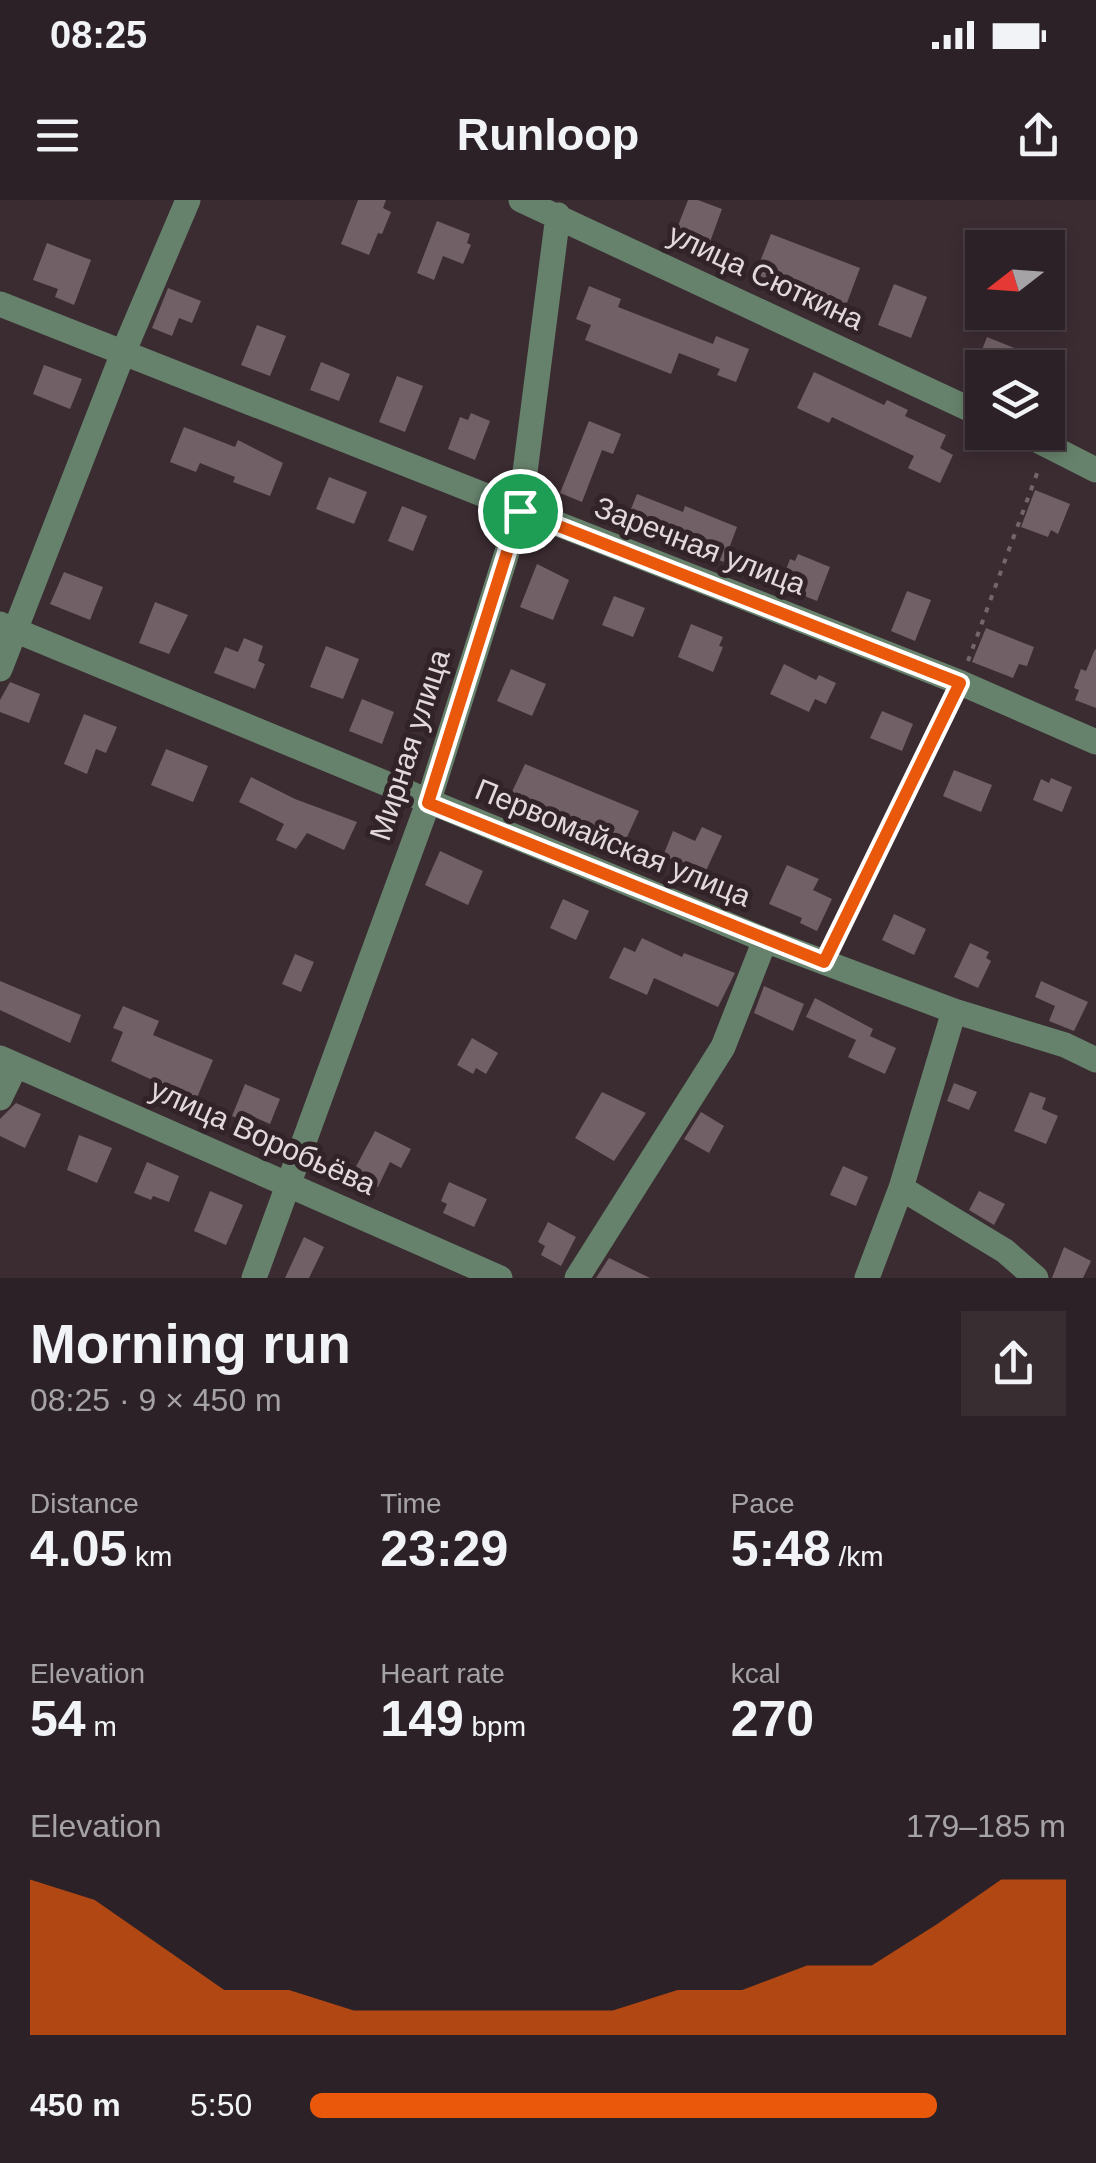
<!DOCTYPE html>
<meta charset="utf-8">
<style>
:root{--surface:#2c2126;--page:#382e32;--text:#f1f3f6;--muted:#a6a3a7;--line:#483e43;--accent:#ea580c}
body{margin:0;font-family:Helvetica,sans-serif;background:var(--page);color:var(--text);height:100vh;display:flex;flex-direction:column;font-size:38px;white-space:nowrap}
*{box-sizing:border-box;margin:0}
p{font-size:32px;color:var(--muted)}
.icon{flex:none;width:55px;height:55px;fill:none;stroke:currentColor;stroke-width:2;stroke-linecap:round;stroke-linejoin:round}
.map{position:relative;height:1078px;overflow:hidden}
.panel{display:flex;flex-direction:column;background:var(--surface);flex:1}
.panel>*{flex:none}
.needle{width:65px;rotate:253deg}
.fabs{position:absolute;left:965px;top:30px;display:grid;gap:20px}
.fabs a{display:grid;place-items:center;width:100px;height:100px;border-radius:0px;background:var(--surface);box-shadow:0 5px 15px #0003,0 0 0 2px var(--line);font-size:50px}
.pin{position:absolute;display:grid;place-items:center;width:85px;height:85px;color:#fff;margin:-42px;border:5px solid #fff;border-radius:50%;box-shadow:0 2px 10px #0007}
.round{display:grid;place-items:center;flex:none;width:105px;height:105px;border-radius:0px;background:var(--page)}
.overview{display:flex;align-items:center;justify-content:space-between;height:170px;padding:0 30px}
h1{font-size:55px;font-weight:800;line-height:75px}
.figures{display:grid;grid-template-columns:repeat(3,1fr);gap:15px;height:170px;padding:10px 30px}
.figures div{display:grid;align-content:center}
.figures b{font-size:50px;font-weight:800}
.figures small{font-size:28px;font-weight:400}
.figures p{font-size:28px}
.chart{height:280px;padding:20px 30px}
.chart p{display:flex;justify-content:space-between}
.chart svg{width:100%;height:180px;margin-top:10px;fill:var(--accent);opacity:.7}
ul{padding:0 30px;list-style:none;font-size:32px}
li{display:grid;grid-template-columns:160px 120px 1fr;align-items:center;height:75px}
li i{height:25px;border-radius:12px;background:var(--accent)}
.status{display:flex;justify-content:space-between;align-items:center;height:70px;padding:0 50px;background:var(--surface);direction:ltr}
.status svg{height:28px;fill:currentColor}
header{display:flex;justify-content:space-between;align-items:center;height:130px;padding:0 30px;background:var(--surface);font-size:45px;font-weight:800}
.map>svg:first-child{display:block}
</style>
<div class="status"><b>08:25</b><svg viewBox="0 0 49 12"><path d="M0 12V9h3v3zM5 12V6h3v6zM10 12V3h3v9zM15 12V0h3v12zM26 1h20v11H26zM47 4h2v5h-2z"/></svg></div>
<header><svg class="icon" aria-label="menu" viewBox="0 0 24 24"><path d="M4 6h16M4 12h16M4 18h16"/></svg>Runloop<svg class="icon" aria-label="share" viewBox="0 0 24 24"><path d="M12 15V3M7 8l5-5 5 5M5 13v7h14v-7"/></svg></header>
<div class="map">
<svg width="1096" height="1078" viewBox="0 0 1096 1078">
<rect width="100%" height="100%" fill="#3b2c32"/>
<path fill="#716066" d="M 358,0 L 386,0 L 383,8 L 391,12 L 382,34 L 378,33 L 369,55 L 341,44 Z
M 688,0 L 698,0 L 722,9 L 707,50 L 674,36 Z
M 437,21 L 470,34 L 467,43 L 471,45 L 463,64 L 443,56 L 434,80 L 417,73 Z
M 771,34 L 860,68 L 845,108 L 755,74 Z
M 47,43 L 91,60 L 74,105 L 55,97 L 58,89 L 33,80 Z
M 894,84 L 927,97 L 911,138 L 878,125 Z
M 589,86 L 621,99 L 618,107 L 713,144 L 716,136 L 749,149 L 736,182 L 717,175 L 720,169 L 679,153 L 671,174 L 585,140 L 591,125 L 576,119 Z
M 168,88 L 201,101 L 192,123 L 179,118 L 172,136 L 152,128 Z
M 257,125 L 286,136 L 270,176 L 241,165 Z
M 987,137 L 1019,150 L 1012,168 L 975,168 Z
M 321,162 L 350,174 L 339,201 L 310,190 Z
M 44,165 L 82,179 L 70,209 L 33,194 Z
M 814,172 L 884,205 L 887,200 L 908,210 L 905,216 L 946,235 L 940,248 L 953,255 L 940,283 L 908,268 L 914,256 L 832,217 L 829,223 L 797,208 Z
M 397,176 L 423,186 L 405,232 L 379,222 Z
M 471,213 L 490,221 L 475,260 L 448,249 L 460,217 L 468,220 Z
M 589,221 L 621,234 L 613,254 L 602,250 L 582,302 L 560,293 Z
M 184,227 L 235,247 L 238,240 L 283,263 L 270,296 L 233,282 L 235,277 L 200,263 L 196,272 L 170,262 Z
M 329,277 L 367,292 L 354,324 L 316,309 Z
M 1035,290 L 1070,304 L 1058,334 L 1051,330 L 1048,337 L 1021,327 Z
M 637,294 L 683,312 L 685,306 L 737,327 L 724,362 L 625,324 Z
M 402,306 L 427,316 L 413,351 L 388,341 Z
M 798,354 L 830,367 L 817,401 L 762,379 L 768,363 L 786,370 L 790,359 L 795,361 Z
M 537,364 L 569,380 L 553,420 L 520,407 Z
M 64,372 L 103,387 L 90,420 L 50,404 Z
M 907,391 L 931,400 L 915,441 L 891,431 Z
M 614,396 L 645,408 L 633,437 L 602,425 Z
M 155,402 L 188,415 L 169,454 L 139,443 Z
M 691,424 L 723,437 L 719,446 L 723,447 L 713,472 L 678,457 Z
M 986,428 L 1034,447 L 1027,466 L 1019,464 L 1013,478 L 972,462 Z
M 244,438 L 263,446 L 258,461 L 265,464 L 255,489 L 214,473 L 225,447 L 238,452 Z
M 326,446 L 359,459 L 343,499 L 310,487 Z
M 1095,449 L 1096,450 L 1096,508 L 1075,500 L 1079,490 L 1074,488 L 1081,469 L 1086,471 Z
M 784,464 L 816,480 L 819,475 L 836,483 L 826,504 L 815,499 L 809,512 L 770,494 Z
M 511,469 L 546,484 L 532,516 L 497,501 Z
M 10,482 L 40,494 L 29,523 L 0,512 L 0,500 Z
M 362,499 L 394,512 L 382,544 L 349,531 Z
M 882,511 L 913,524 L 902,551 L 870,538 Z
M 84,514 L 117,527 L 106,553 L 96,549 L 87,574 L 64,564 Z
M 166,549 L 208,566 L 193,602 L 151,585 Z
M 525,564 L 639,611 L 622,648 L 606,641 L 608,637 L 510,596 Z
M 954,570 L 992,585 L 981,612 L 943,596 Z
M 251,577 L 295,599 L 357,622 L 344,650 L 307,633 L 296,649 L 276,640 L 284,624 L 239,602 Z
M 1051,578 L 1072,587 L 1062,612 L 1033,600 L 1041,579 L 1049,583 Z
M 702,627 L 722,636 L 704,675 L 663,656 L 673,631 L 695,641 Z
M 440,651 L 483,671 L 468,705 L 425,685 Z
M 787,665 L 819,679 L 813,690 L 832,699 L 817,731 L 800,723 L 802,718 L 769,704 Z
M 563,699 L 589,711 L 576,740 L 550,728 Z
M 894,714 L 926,729 L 914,755 L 882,740 Z
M 642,738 L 682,757 L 684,753 L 735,773 L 718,807 L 654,778 L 647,795 L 609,778 L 624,747 L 635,752 Z
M 970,743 L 989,752 L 986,758 L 991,761 L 978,788 L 954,777 Z
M 295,754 L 314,762 L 301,792 L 282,784 Z
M 0,781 L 81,815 L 70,843 L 0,810 Z
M 1041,781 L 1088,802 L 1074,831 L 1049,821 L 1055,806 L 1035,797 Z
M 764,786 L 804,804 L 793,831 L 754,813 Z
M 815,798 L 873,829 L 870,836 L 896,848 L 885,874 L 848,857 L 856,840 L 806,817 Z
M 123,806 L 159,821 L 153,835 L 213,860 L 196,900 L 111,861 L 123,832 L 113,828 Z
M 472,838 L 498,853 L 486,874 L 476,868 L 473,874 L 457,865 Z
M 954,883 L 977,892 L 969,910 L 947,901 Z
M 245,884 L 280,899 L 270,924 L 254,917 L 251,924 L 232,916 Z
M 602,892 L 646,913 L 614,961 L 575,938 Z
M 1030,892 L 1046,898 L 1042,909 L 1058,916 L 1046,944 L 1014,931 Z
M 16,903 L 41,914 L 25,948 L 0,936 L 0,919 Z
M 701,912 L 724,926 L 709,953 L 684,939 Z
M 375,931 L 411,949 L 401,968 L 390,962 L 378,987 L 352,974 Z
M 79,935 L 112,948 L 97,983 L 67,970 Z
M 147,962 L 179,976 L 169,1002 L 153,996 L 151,1000 L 134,993 Z
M 843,966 L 868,977 L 856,1006 L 830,995 Z
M 449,982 L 487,999 L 474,1027 L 443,1013 L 447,1004 L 441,1001 Z
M 210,991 L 243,1005 L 226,1045 L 194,1031 Z
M 979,991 L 1005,1004 L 994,1025 L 969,1010 Z
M 548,1022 L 576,1037 L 561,1066 L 541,1055 L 545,1046 L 538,1042 Z
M 304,1037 L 324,1047 L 309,1078 L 285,1078 Z
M 1064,1047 L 1091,1061 L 1083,1078 L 1052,1078 Z
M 609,1058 L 650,1078 L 596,1078 Z"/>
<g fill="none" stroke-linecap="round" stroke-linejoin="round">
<path stroke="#74676c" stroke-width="4" stroke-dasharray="5 8" stroke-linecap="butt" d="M 968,461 L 1039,268
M 834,741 L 951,502"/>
<path stroke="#66826c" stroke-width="25" d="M 521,0 L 982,215
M 0,104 L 961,483 L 1096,542
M 1021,232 L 1096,270
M 0,424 L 765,740 L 954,811 L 1065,845 L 1096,860
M 0,469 L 123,153 L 188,0
M 0,858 L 500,1078
M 0,898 L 16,865
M 901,988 L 1005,1051 L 1036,1078
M 254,1078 L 428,603 L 520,311 L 558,15
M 577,1078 L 723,847 L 765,740
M 867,1078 L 901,988 L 954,811"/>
</g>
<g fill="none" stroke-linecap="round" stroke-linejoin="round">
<g stroke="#fff" stroke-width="20">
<path id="route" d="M 520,311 L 960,483 L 824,762 L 428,603 Z"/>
</g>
<use href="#route" stroke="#ea580c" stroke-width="12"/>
</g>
<g text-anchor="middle" stroke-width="10" stroke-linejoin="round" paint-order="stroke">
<g font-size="30" fill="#e3d9dd" stroke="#312328">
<text transform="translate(766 77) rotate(25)" y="10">улица Сюткина</text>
<text transform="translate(700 346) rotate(21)" y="10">Заречная улица</text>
<text transform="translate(410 545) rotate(-72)" y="10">Мирная улица</text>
<text transform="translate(613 643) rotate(22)" y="10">Первомайская улица</text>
<text transform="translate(263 937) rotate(24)" y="10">улица Воробьёва</text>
</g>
</g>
</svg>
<div class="fabs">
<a><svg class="needle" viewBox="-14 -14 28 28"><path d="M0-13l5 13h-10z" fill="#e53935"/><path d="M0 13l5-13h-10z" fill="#a6a3a7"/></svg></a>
<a><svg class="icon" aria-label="layers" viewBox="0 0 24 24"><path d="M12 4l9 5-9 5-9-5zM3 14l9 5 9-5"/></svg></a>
</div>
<div class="pin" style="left:520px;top:311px;background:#1e9e55"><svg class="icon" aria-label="arrive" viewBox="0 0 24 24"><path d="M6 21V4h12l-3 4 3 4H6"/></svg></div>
</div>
<section class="panel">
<div class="overview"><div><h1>Morning run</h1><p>08:25 · 9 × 450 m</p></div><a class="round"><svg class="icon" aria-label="share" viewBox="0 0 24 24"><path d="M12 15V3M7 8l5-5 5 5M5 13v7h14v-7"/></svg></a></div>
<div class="figures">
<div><p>Distance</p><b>4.05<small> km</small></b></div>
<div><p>Time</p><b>23:29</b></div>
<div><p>Pace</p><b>5:48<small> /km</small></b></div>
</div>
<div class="figures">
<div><p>Elevation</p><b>54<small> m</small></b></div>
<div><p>Heart rate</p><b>149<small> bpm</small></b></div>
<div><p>kcal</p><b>270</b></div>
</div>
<div class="chart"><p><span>Elevation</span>179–185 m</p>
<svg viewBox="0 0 160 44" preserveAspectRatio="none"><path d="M0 44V6L10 11L20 22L30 33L40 33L50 38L60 38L70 38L80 38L90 38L100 33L110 33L120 27L130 27L140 17L150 6L160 6V44z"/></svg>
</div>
<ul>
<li><b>450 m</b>5:50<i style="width:83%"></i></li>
</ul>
</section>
